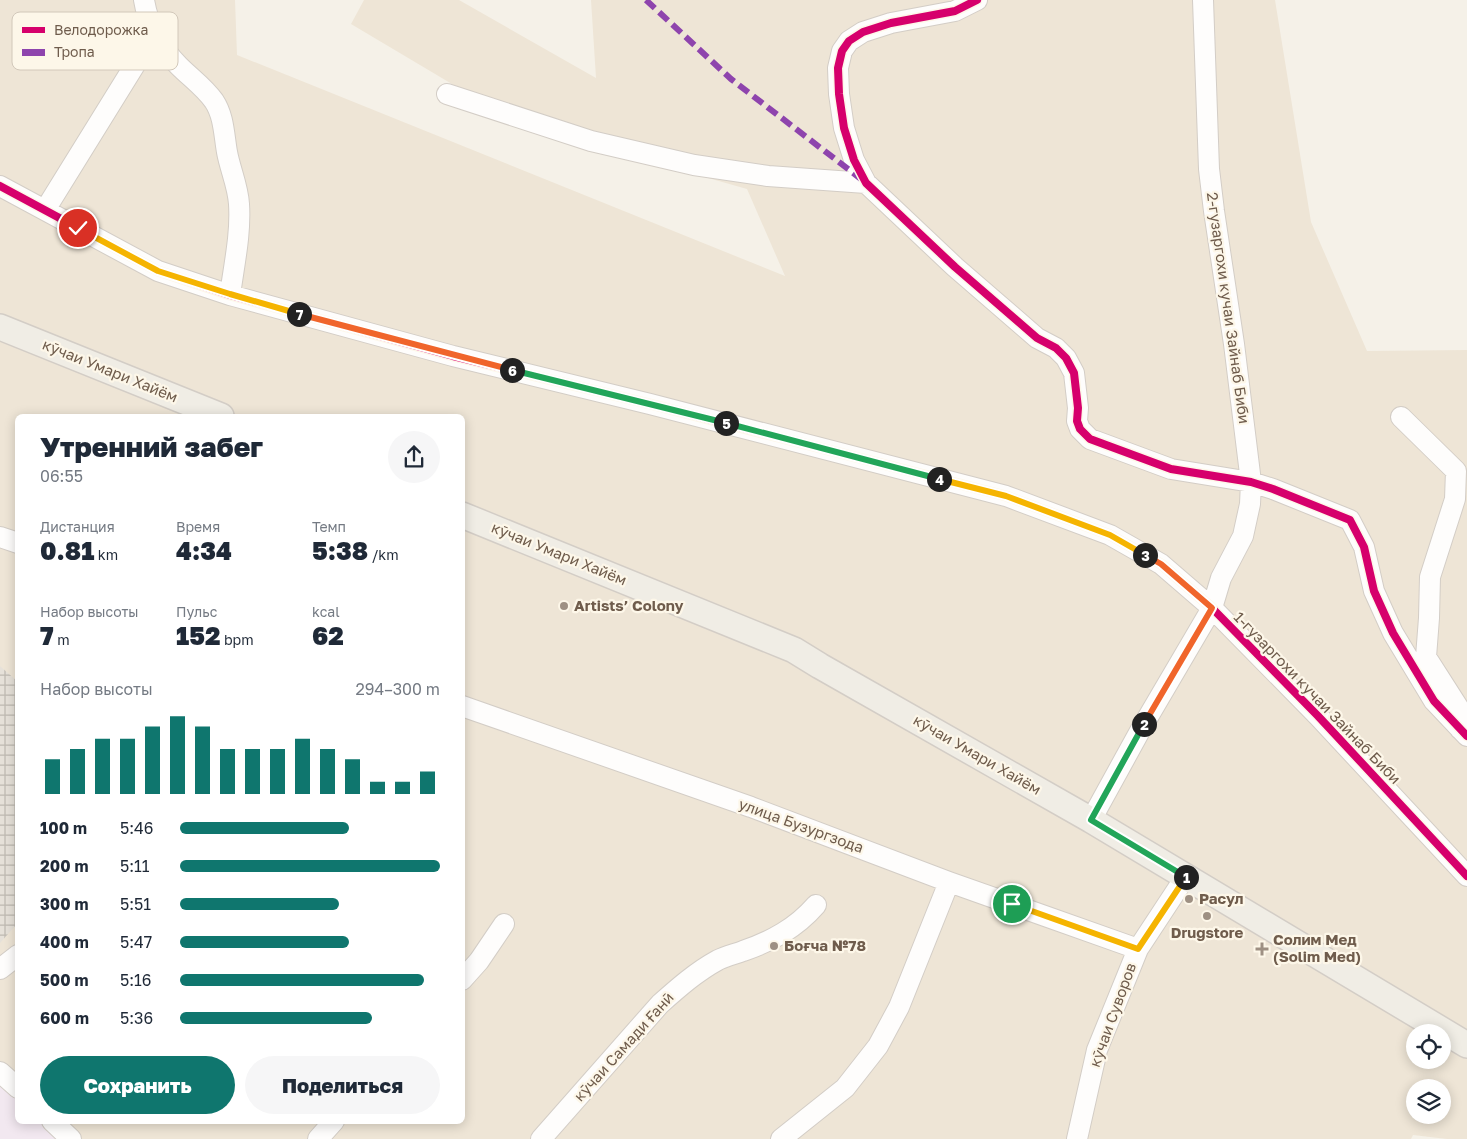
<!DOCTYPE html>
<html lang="ru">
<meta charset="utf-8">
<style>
:root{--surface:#fff;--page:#f6f6f7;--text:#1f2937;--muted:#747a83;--accent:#0f766e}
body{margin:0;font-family:"Golos Text",sans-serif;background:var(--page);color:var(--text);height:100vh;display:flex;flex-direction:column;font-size:19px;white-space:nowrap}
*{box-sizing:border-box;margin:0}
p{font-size:16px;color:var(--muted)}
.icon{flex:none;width:28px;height:28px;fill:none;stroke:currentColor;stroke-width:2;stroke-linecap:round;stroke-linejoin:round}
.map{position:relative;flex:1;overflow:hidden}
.drawer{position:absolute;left:15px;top:414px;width:450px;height:710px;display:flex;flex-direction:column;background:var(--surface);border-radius:8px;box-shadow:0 2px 12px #0003}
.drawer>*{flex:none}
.fabs{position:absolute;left:1406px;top:1024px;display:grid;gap:10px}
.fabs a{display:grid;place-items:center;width:45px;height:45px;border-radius:50%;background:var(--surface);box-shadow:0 2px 12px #0003;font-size:25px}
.pin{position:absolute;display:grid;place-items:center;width:42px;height:42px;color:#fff;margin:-21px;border:2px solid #fff;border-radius:50%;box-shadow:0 1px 5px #0007}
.km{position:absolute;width:25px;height:25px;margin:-12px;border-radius:50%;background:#222;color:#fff;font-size:14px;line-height:25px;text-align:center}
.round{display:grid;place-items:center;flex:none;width:52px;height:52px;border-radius:26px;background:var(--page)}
.head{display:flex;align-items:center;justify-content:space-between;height:85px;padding:0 25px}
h1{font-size:28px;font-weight:800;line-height:38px}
.figures{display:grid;grid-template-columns:repeat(3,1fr);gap:8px;height:85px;padding:5px 25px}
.figures div{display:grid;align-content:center}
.figures b{font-size:25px;font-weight:800}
.figures small{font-size:14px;font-weight:400}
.figures p{font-size:14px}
.chart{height:140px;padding:10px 25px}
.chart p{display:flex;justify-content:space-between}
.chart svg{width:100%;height:90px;margin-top:5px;stroke:var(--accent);stroke-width:6}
.button{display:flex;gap:10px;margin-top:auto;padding:10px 25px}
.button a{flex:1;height:58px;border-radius:30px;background:var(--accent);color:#fff;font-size:20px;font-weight:800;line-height:58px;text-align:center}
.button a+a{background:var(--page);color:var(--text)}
ul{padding:0 25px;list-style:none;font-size:16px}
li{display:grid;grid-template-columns:80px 60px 1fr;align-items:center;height:38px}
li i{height:12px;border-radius:6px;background:var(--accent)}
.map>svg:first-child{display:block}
</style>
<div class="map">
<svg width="1467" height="1139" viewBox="0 0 1467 1139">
<defs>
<pattern id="industrial-grid" width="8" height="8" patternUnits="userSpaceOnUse" patternTransform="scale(1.25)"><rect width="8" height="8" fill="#e6e1d9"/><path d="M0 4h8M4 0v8" fill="none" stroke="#bfbab2"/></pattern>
</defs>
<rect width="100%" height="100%" fill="#f5f1e8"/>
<path fill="#eee5d6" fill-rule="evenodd" d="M 0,0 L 235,0 L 237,55 L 785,276 L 747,189 L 521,125 L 351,24 L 364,0 L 459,0 L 596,78 L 591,0 L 1275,0 L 1311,222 L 1367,351 L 1467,350 L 1467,1139 L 1447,1139 L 1413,1135 L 1411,1139 L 0,1139 ZM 18,416 L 462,416 L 462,1121 L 18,1121 ZM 1415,1032 L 1442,1032 L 1442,1060 L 1415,1060 ZM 1415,1088 L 1442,1088 L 1442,1115 L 1415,1115 Z"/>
<path fill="url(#industrial-grid)" d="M 0,666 L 18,682 L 17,924 L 0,943 Z"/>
<path fill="#f2e8f0" d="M 0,1077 L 17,1093 L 18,1121 L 48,1121 L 68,1139 L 0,1139 Z"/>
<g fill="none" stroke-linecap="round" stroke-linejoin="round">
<g stroke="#d3cdc6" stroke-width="22">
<path id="minor" d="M 144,0 C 148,25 161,48 179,66 C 191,78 204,87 214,101 C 224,116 224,135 227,152 C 230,169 238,186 239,204 C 241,234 234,265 230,295
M 977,0 L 955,11 L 891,23 L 863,32 L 849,41 L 842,51 L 838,68 L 839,94 L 844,128 L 854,160 L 866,183 L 955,267 L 1037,338 L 1056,348 L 1066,358 L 1074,373 L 1078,408 L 1077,421 L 1080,429 L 1090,439 L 1171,469 L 1251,482 L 1273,489 L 1350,520 L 1364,547 L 1374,591 L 1393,633 L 1434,701 L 1467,736
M 447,94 L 591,141 L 694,165 L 768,176 L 866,183
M 0,186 L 158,271 L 230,295 L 453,356 L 650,404 L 1006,496 L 1110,535 L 1161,564 L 1212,608 L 1318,716 L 1467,876
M 45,210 L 154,34
M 1401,417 L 1456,471 L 1455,499 L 1430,577 L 1429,618 L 1426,657 L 1460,710 L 1460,729
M 0,537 L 18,543
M 462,706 L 751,807 L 949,882 L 1138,949
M 1091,820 L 1141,729 L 1212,608 L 1221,578 L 1243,536 L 1250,504 L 1251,482 L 1234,344 L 1214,211 L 1209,169 L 1203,0
M 0,969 L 18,955
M 462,980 L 479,961 L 504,924
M 0,1072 L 18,1088
M 52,1121 L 71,1139
M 318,1139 L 334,1121
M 541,1139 L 660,1004 C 678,988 696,972 718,960 C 726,956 735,954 743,951 C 772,941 796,928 816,905
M 781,1139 L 845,1088 L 878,1046 L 899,1007 L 949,882
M 1077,1139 L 1097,1050 L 1138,949 L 1186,876"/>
</g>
<g stroke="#d3cdc6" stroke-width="28">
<path id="major" d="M 0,327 L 221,416
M 462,515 L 794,650 L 820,666 L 1091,820 L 1467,1045"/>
</g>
<use href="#minor" stroke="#fefdfc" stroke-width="20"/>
<use href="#major" stroke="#f0ede5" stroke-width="25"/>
<path stroke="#8e44ad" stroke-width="6" stroke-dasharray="12 6" stroke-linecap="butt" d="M 646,0 L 731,79 L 861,179"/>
<g stroke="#fdf7e9" stroke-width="11">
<path id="cycleway" d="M 977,0 L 955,11 L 891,23 L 863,32 L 849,41 L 842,51 L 838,68 L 839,94 L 844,128 L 854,160 L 866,183 L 955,267 L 1037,338 L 1056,348 L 1066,358 L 1074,373 L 1078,408 L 1077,421 L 1080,429 L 1090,439 L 1171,469 L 1251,482 L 1273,489 L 1350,520 L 1364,547 L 1374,591 L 1393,633 L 1434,701 L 1467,736
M 0,186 L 158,271 L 230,295 L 453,356 L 650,404 L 1006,496 L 1110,535 L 1161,564 L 1212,608 L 1318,716 L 1467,876"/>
</g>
<use href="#cycleway" stroke="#d6006c" stroke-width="8"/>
</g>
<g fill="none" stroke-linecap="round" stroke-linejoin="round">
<g stroke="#fff" stroke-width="10">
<path id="split-1" d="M 1012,904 L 1138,949 L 1186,877"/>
</g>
<g stroke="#fff" stroke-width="10">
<path id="split-2" d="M 1144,724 L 1091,820 L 1186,877"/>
</g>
<g stroke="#fff" stroke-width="10">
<path id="split-3" d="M 1144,724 L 1212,608 L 1161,564 L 1145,555"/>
</g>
<g stroke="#fff" stroke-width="10">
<path id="split-4" d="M 939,479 L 1006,496 L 1110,535 L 1145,555"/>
</g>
<g stroke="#fff" stroke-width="10">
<path id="split-5" d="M 726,423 L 939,479"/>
</g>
<g stroke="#fff" stroke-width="10">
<path id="split-6" d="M 512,370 L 726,423"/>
</g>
<g stroke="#fff" stroke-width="10">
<path id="split-7" d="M 299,314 L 512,370"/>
</g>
<g stroke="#fff" stroke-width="10">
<path id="split-8" d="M 78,228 L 158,271 L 230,294 L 299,314"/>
</g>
<use href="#split-1" stroke="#f5b400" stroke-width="6"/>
<use href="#split-2" stroke="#22a559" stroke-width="6"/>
<use href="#split-3" stroke="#f0652b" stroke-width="6"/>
<use href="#split-4" stroke="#f5b400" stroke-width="6"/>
<use href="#split-5" stroke="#22a559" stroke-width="6"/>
<use href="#split-6" stroke="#22a559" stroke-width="6"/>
<use href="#split-7" stroke="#f0652b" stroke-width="6"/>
<use href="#split-8" stroke="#f5b400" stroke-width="6"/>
</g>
<g fill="#9e9083" stroke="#fdf7e9" stroke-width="2">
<circle cx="564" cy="606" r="5"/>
<circle cx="1189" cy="899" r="5"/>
<circle cx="1207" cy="916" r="5"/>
<circle cx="774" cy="946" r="5"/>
<path d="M1259.5 941.5h5v5h5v5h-5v5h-5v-5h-5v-5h5z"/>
</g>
<g text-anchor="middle" stroke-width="4.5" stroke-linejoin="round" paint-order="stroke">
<g font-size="15" fill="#6f5c4c" stroke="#fdf7e9">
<text transform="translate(1228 308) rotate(82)" y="5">2-гузаргохи кучаи Зайнаб Биби</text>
<text transform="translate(110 371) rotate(22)" y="5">кӯчаи Умари Хайём</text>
<text transform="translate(559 554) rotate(22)" y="5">кӯчаи Умари Хайём</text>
<text transform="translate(1317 698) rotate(46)" y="5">1-гузаргохи кучаи Зайнаб Биби</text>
<text transform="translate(977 755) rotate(30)" y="5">кӯчаи Умари Хайём</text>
<text transform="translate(801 826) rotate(20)" y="5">улица Бузургзода</text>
<text transform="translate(1113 1015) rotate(-70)" y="5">кӯчаи Суворов</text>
<text transform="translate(624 1047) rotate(-48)" y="5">кӯчаи Самади Ғанӣ</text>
</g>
<g font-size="15" font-weight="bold" fill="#6f5c4c" stroke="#fdf7e9" text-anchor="start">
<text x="574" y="611">Artists’ Colony</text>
<text x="1199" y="904">Расул</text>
<text x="1207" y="938" text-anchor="middle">Drugstore</text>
<text x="1273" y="945">Солим Мед<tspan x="1273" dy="17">(Solim Med)</tspan></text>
<text x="784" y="951">Боғча №78</text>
</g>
</g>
<rect x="12" y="12" width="166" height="58" rx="8" fill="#fdf7e9" stroke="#d2c8ba" stroke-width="1"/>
<rect x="22" y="27" width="23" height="6" fill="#d6006c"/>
<rect x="22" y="49" width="23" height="7" fill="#8e44ad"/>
<g font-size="14" fill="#6f5c4c">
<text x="54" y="35">Велодорожка</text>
<text x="54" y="57">Тропа</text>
</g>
</svg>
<div class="fabs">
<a><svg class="icon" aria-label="locate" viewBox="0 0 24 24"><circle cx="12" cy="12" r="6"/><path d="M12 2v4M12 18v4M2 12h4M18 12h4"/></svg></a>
<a><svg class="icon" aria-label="layers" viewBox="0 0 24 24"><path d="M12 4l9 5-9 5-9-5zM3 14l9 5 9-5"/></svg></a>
</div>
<div class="pin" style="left:1012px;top:904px;background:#1e9e55"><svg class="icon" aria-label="arrive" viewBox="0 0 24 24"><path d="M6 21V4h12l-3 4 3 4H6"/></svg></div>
<div class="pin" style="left:78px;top:228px;background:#d93025"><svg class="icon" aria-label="check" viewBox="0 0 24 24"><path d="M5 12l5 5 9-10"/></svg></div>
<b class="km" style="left:1186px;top:877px">1</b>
<b class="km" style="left:1144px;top:724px">2</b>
<b class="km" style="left:1145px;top:555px">3</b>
<b class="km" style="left:939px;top:479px">4</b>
<b class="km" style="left:726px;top:423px">5</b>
<b class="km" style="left:512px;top:370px">6</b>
<b class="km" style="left:299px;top:314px">7</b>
<section class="drawer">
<div class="head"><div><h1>Утренний забег</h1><p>06:55</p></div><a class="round"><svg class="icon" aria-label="share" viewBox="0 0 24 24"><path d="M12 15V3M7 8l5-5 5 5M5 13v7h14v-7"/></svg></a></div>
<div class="figures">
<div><p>Дистанция</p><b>0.81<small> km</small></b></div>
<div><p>Время</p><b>4:34</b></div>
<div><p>Темп</p><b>5:38<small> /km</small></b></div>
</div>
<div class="figures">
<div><p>Набор высоты</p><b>7<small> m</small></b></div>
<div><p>Пульс</p><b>152<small> bpm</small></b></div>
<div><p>kcal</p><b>62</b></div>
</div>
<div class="chart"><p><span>Набор высоты</span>294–300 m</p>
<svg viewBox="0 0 160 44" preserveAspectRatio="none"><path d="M5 44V27M15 44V22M25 44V17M35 44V17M45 44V11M55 44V6M65 44V11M75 44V22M85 44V22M95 44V22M105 44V17M115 44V22M125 44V27M135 44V38M145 44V38M155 44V33"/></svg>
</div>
<ul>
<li><b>100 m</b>5:46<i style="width:65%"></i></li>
<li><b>200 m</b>5:11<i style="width:100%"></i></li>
<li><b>300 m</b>5:51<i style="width:61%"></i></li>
<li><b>400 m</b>5:47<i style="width:65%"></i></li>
<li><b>500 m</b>5:16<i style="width:94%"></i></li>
<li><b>600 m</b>5:36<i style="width:74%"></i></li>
</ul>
<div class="button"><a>Сохранить</a><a>Поделиться</a></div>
</section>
</div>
